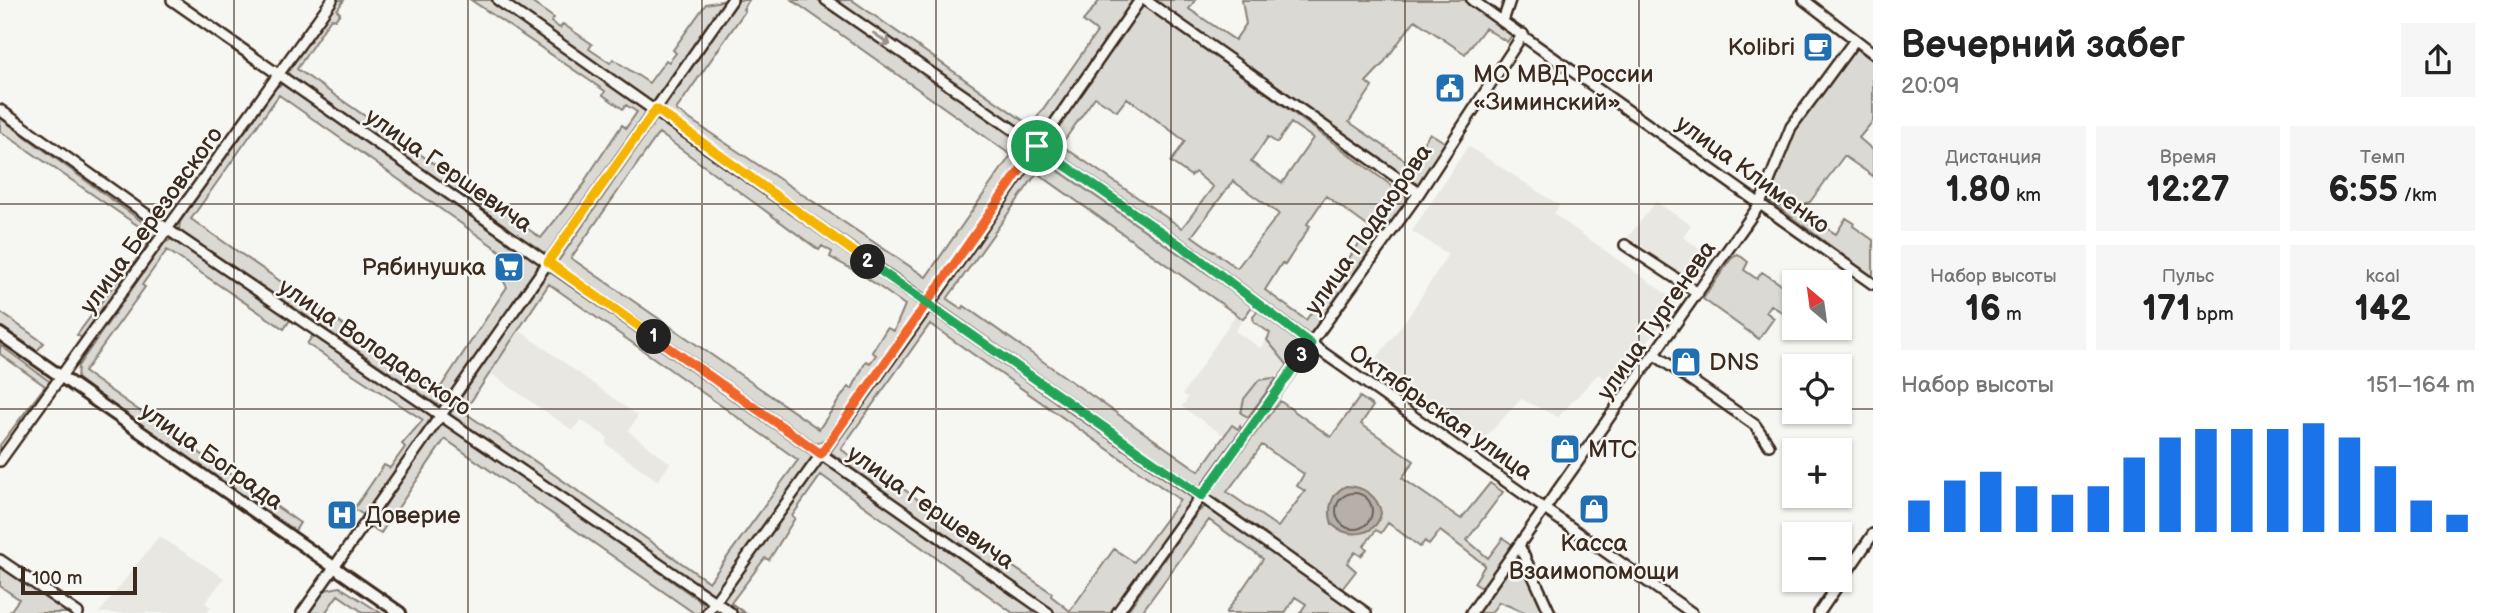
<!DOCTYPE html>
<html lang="ru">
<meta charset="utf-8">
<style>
:root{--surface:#fff;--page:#f6f6f6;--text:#222;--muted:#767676;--accent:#1a73e8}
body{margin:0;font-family:"Balsamiq Sans",sans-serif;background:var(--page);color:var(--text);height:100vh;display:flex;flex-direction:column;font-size:26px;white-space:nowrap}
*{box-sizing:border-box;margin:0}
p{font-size:23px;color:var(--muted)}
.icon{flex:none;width:38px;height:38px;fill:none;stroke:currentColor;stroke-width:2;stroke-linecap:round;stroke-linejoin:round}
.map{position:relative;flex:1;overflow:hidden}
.side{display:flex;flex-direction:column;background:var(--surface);width:630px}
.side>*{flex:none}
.needle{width:46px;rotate:331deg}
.buttons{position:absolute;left:1782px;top:270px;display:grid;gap:14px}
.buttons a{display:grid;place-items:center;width:70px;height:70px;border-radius:0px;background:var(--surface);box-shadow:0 2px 5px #0004;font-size:35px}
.scale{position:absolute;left:21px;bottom:18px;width:116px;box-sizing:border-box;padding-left:7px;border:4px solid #3b2a1e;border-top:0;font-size:19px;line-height:24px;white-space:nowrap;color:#3b2a1e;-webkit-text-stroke:5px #f6f6f2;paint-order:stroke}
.pin{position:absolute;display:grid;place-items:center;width:60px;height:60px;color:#fff;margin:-30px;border:4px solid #fff;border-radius:50%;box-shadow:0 2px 7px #0007}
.km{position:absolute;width:35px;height:35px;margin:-18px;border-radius:50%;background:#222;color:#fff;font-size:19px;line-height:35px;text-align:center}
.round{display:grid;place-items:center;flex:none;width:74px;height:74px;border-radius:0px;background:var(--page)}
.overview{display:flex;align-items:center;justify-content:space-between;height:119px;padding:0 28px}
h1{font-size:38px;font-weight:700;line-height:52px}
.metrics{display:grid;grid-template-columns:repeat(3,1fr);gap:10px;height:119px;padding:7px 28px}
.metrics div{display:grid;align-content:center;border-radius:0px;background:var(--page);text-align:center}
.metrics b{font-size:35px;font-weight:700}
.metrics small{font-size:19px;font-weight:400}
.metrics p{font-size:19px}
.chart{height:196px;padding:14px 28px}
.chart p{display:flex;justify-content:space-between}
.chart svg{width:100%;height:126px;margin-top:7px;stroke:var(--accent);stroke-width:6}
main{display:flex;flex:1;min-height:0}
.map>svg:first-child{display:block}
</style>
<main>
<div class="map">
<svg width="1873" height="613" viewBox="0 0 1873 613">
<rect width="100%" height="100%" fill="#f6f6f2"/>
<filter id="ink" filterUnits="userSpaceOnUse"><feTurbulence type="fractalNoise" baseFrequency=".0143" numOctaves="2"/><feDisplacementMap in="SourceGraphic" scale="14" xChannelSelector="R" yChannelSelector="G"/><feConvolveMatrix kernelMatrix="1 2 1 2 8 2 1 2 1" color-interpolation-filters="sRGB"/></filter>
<g filter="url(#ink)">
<path fill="#e8e7e2" d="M 1468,146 L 1559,205 L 1554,214 L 1677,302 L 1616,384 L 1598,374 L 1558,417 L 1521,399 L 1481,442 L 1372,364 L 1411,313 L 1448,254 L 1412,231 Z
M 1656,202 L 1691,225 L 1683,237 L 1704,252 L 1684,277 L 1628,237 Z
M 1236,314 L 1243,319 L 1235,331 L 1260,348 L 1267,340 L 1287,366 L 1241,413 L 1248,417 L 1238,429 L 1232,426 L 1225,436 L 1182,407 L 1188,398 L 1183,394 Z
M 519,330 L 638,416 L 628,431 L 670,463 L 658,481 L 606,444 L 608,438 L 581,420 L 572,430 L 490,373 Z
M 159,536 L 224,578 L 205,603 L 211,607 L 207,613 L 99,613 Z"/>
<path fill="#dad9d3" stroke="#8a8278" stroke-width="2" fill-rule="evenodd" d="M 336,0 L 344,0 L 337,10 L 340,13 L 335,20 L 331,18 L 297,69 L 541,238 L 586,182 L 585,180 L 622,125 L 626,128 L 637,112 L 626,105 L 623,109 L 603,95 L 605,91 L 471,0 L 491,0 L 650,111 L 547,256 L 289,75 L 288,70 Z
M 506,0 L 528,0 L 554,18 L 551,22 L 560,28 L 563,24 L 592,44 L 589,49 L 610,63 L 613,59 L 649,83 L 666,60 L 669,62 L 676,53 L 673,50 L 706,4 L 727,0 L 655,104 Z
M 738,0 L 749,0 L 743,9 L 745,11 L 676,110 L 926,277 L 1011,155 L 792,0 L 818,0 L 1030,149 L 929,299 L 744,173 L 665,113 L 666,105 Z
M 832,0 L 852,0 L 1031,126 L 1097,32 L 1083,21 L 1100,0 L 1139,0 L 1036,142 Z
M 1154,0 L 1195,0 L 1189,9 L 1235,40 L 1246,24 L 1242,0 L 1465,0 L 1513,34 L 1507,42 L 1485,28 L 1465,54 L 1415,20 L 1382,65 L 1366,82 L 1372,87 L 1349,122 L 1409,163 L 1430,133 L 1449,145 L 1418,191 Z
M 1144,3 L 1411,200 L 1310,335 L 1041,145 ZM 1095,97 L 1117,111 L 1127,98 L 1185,141 L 1171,162 L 1191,176 L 1195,172 L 1213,187 L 1182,228 L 1061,145 ZM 1291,123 L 1313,138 L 1282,183 L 1251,162 L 1268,137 L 1277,143 ZM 1233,181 L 1279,214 L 1237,268 L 1192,236 ZM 1326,196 L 1370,228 L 1306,320 L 1265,290 L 1282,263 L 1285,265 L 1310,226 L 1307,224 Z
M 1853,49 L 1857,49 L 1873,61 L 1873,121 L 1859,138 L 1873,150 L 1873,176 L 1844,156 L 1810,202 L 1794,207 L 1836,234 L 1846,218 L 1854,223 L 1853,226 L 1873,240 L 1873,277 L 1767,199 L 1788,141 Z
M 283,84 L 542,265 L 441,407 L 179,230 L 180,222 L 192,204 L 276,87 ZM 279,95 L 517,263 L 504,282 L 507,287 L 438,391 L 191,219 Z
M 0,118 L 159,234 L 129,279 L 82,338 L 77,335 L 122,274 L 125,276 L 153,236 L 0,131 Z
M 657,119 L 846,250 L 921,306 L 829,437 L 816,444 L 557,263 ZM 659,133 L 819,250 L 822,246 L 832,252 L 830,257 L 864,276 L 905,305 L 894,331 L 887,328 L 872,352 L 876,355 L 870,363 L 866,361 L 852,389 L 848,387 L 819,429 L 571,258 Z
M 1037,156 L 1253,305 L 1243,319 L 1037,173 L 947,299 L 962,309 L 964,306 L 1199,471 L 1232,425 L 1238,429 L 1240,426 L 1243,432 L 1201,490 L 939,307 L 938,299 Z
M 172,239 L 292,317 L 284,329 L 167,250 L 142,285 L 145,287 L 84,372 L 300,523 L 294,532 L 140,426 L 77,378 L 78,366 L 164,243 Z
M 1738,254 L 1748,262 L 1744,270 L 1757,279 L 1762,272 L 1794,293 L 1793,320 L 1771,305 L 1766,312 L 1774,318 L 1759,339 L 1703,299 L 1733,256 Z
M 551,270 L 813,453 L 813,461 L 717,598 L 450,414 L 545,275 ZM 549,284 L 798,460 L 709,582 L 464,412 Z
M 1259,309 L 1301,343 L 1303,349 L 1289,367 L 1267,340 L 1270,333 L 1254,322 L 1253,317 Z
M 0,312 L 44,343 L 37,351 L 0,326 Z
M 928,314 L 934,314 L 1072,414 L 1197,497 L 1115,613 L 1052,613 L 830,452 L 832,445 ZM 930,324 L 1180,500 L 1134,562 L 1114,549 L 1070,611 L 1051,596 L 1052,593 L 970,538 L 867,462 L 863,466 L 841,449 Z
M 315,332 L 436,415 L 367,517 L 354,509 L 384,465 L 390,468 L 405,447 L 402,444 L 423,420 L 307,344 Z
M 0,345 L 53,384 L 0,455 L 0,445 L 45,386 L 0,354 Z
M 1273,378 L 1276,379 L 1248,417 L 1241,413 L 1244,399 L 1259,380 Z
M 1360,397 L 1373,406 L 1361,424 L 1414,461 L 1402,478 L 1461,519 L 1490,483 L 1503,492 L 1467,540 L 1488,558 L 1503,538 L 1513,545 L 1483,589 L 1474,583 L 1485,565 L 1440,531 L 1429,545 L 1425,541 L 1420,547 L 1388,523 L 1381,533 L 1376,530 L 1364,546 L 1367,549 L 1361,556 L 1355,552 L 1347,563 L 1356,571 L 1342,589 L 1209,494 L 1280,401 L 1331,437 ZM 1262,445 L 1304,474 L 1297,486 L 1305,491 L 1278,527 L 1227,492 Z
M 448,423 L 700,601 L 705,608 L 705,613 L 694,613 L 445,439 L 381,533 L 371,527 L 436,429 L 441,424 Z
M 823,460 L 1041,613 L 1013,613 L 821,475 L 792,516 L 795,518 L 769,560 L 765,558 L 731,603 L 745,613 L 727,613 L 720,603 Z
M 1206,506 L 1210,506 L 1360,613 L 1300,613 L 1306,604 L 1295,597 L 1285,613 L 1226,613 L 1263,559 L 1209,520 L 1141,613 L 1126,613 L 1198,512 Z
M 1519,557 L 1545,613 L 1527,613 L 1499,602 L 1491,613 L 1478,613 Z
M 0,565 L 68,613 L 9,613 L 19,599 L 0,586 Z
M 340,587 L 381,613 L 364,613 L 338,595 L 325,613 L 309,613 L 325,590 Z"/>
<path fill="#b6b0a9" stroke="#857a71" stroke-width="2" d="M 1346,486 C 1363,486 1378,496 1381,513 C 1377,537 1346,539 1332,524 C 1327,509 1331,493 1346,486 Z"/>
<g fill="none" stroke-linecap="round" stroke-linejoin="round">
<path stroke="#6c6056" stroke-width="2" d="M1336 511a18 18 0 1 1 36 0a18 18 0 1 1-36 0Z"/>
<g stroke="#3b2a1e" stroke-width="14">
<path id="minor" d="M 172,0 L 1048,613
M 498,0 L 1366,613
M 826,0 L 1193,254 L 1311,344 L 1692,613
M 1145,0 L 1419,193
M 1472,0 L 1873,284
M 1804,0 L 1873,53
M 1503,21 L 1510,0
M 0,110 L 167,229 L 731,613
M 1625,245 L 1698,293
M 1655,355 L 1755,425 L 1769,445
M 0,461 L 332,0
M 1519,545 L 1550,613
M 0,560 L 78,613
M 302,613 L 732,0
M 707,613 L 928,306 L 1140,0
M 1117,613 L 1419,193 L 1523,34
M 1471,613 L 1760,204 L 1791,127 L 1855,40
M 1819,613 L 1873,534"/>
</g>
<g stroke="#3b2a1e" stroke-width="16">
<path id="tertiary" d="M 0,334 L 400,613"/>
</g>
<use href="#minor" stroke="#f6f6f2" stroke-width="9"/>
<use href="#tertiary" stroke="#f6f6f2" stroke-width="10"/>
</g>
<defs><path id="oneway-shaft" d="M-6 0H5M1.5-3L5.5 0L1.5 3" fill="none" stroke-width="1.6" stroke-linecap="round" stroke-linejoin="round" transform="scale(1.75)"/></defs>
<use stroke="#989088" href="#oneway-shaft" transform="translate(882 39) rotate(35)"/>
</g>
<g fill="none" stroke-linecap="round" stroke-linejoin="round" filter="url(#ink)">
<g stroke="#fff" stroke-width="14">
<path id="split-1" d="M 654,337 L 821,454 L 1037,146"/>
</g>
<g stroke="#fff" stroke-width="14">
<path id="split-2" d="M 654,337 L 548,262 L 656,109 L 868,262"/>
</g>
<g stroke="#fff" stroke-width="14">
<path id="split-3" d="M 868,262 L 1202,496 L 1302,356"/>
</g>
<g stroke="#fff" stroke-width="14">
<path id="split-4" d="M 1037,146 L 1193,254 L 1311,344 L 1302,356"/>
</g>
<use href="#split-1" stroke="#f0652b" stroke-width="9"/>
<use href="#split-2" stroke="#f5b400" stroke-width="9"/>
<use href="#split-3" stroke="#22a559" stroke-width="9"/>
<use href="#split-4" stroke="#22a559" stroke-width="9"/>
</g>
<path fill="none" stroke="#3b2a1e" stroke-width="2" stroke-opacity="0.55" d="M 234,0 L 234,613M 468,0 L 468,613M 702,0 L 702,613M 936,0 L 936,613M 1171,0 L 1171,613M 1405,0 L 1405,613M 1639,0 L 1639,613M 0,204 L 1873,204M 0,409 L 1794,409M 1839,409 L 1873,409"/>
<defs>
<g id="cafe-square" transform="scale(1.575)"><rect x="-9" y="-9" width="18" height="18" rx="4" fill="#1f6fb2" stroke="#f6f6f2"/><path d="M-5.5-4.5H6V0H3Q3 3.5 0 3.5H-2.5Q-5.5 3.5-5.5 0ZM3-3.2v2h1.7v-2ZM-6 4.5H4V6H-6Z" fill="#fff"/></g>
<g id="civic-square" transform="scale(1.575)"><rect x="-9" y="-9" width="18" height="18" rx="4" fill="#1f6fb2" stroke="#f6f6f2"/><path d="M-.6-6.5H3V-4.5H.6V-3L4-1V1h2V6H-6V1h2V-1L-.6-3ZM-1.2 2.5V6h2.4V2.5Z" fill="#fff"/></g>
<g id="supermarket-square" transform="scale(1.575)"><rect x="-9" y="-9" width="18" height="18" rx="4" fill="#1f6fb2" stroke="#f6f6f2"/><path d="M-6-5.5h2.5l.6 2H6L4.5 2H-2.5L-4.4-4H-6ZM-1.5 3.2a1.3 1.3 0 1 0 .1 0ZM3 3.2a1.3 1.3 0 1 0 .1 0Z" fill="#fff"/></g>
<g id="shop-square" transform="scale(1.575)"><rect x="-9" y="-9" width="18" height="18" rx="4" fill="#1f6fb2" stroke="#f6f6f2"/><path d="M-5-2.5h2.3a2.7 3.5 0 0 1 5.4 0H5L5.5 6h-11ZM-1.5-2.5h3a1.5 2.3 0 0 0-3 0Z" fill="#fff"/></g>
<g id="hospital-square" transform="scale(1.575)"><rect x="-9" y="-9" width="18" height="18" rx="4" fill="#1f6fb2" stroke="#f6f6f2"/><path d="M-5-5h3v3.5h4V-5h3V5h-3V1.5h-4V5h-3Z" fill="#fff"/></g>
</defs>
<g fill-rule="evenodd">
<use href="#cafe-square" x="1818" y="47"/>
<use href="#civic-square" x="1450" y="88"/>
<use href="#supermarket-square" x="509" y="267"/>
<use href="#shop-square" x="1686" y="362"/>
<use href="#shop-square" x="1565" y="449"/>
<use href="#shop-square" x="1594" y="509"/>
<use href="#hospital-square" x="342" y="515"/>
</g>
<g text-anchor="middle" stroke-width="5" stroke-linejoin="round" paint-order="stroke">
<g font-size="24" fill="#3b2a1e" stroke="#f6f6f2" text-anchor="start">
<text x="1795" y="55" text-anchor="end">Kolibri</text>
<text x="1473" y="82">МО МВД России<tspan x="1473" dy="28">«Зиминский»</tspan></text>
<text x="486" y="275" text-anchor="end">Рябинушка</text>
<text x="1709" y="370">DNS</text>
<text x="1588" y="457">МТС</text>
<text x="365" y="523">Доверие</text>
<text x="1594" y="551" text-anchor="middle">Касса<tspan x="1594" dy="28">Взаимопомощи</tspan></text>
</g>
<g font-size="24" fill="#3b2a1e" stroke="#f6f6f2">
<text transform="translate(449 170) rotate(35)" y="8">улица Гершевича</text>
<text transform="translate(1753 174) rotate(36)" y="8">улица Клименко</text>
<text transform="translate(151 220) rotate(-54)" y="8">улица Березовского</text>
<text transform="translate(1368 229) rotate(-55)" y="8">улица Подаюрова</text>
<text transform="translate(1656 320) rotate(-55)" y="8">улица Тургенева</text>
<text transform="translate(375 347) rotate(34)" y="8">улица Володарского</text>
<text transform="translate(1441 412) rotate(35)" y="8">Октябрьская улица</text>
<text transform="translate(212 456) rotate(35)" y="8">улица Бограда</text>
<text transform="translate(931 507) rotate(35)" y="8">улица Гершевича</text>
</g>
</g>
</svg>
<div class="buttons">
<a><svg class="needle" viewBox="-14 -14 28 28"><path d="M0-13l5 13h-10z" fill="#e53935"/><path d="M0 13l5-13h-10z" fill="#767676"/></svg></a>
<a><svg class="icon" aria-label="locate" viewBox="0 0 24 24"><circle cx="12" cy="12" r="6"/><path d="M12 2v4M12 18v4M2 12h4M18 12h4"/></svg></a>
<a>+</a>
<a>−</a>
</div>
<div class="scale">100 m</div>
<div class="pin" style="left:1037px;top:146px;background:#1e9e55"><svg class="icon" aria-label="arrive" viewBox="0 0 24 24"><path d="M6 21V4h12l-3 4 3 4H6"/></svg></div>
<b class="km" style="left:654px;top:337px">1</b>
<b class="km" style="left:868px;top:262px">2</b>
<b class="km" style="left:1302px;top:356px">3</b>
</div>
<section class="side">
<div class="overview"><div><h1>Вечерний забег</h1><p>20:09</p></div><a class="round"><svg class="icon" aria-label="share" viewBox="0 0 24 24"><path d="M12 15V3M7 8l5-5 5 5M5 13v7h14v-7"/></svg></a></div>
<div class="metrics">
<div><p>Дистанция</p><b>1.80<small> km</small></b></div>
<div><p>Время</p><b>12:27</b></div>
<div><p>Темп</p><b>6:55<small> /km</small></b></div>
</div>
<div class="metrics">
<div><p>Набор высоты</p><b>16<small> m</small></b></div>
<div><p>Пульс</p><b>171<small> bpm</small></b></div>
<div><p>kcal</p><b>142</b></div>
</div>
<div class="chart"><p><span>Набор высоты</span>151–164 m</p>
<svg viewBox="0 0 160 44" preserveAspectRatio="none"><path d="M5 44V33M15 44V26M25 44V23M35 44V28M45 44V31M55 44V28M65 44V18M75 44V11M85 44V8M95 44V8M105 44V8M115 44V6M125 44V11M135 44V21M145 44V33M155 44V38"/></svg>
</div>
</section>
</main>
